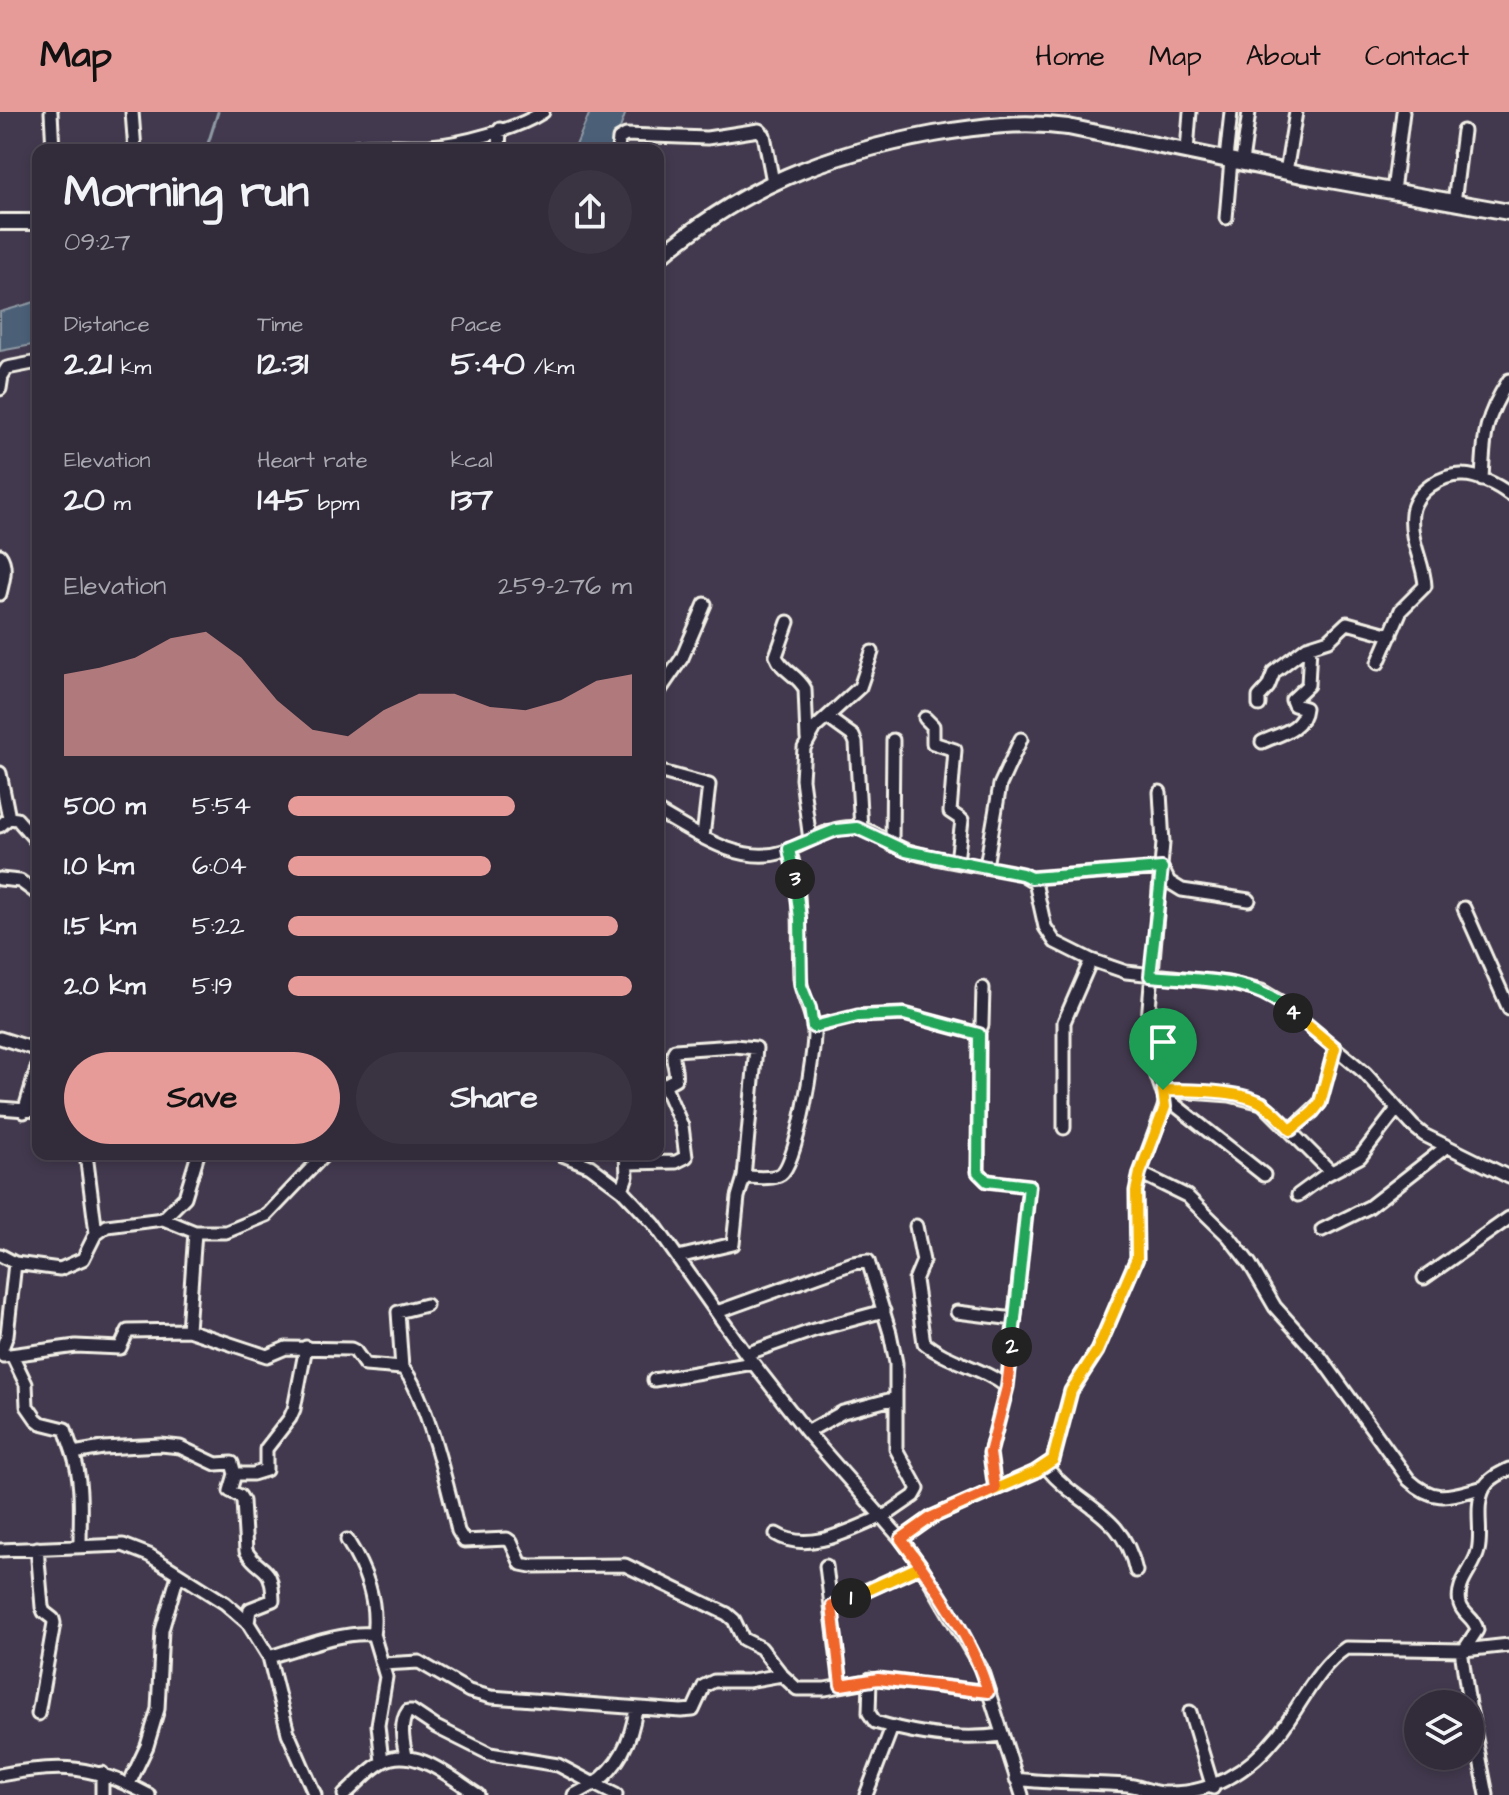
<!DOCTYPE html>
<meta charset="utf-8">
<style>
:root{--surface:#322b3a;--page:#3a3342;--text:#f1f3f6;--muted:#a8a7af;--line:#4d4754;--accent:#e69b98}
body{margin:0;font-family:"Architects Daughter",sans-serif;background:var(--page);color:var(--text);height:100vh;display:flex;flex-direction:column;font-size:30px;white-space:nowrap}
*{box-sizing:border-box;margin:0}
p{font-size:26px;color:var(--muted)}
.icon{flex:none;width:44px;height:44px;fill:none;stroke:currentColor;stroke-width:2;stroke-linecap:round;stroke-linejoin:round}
.map{position:relative;flex:1;overflow:hidden}
.panel{position:absolute;left:32px;top:32px;width:632px;height:1016px;display:flex;flex-direction:column;background:var(--surface);border-radius:16px;box-shadow:0 4px 12px #0003,0 0 0 2px var(--line)}
.panel>*{flex:none}
.fabs{position:absolute;left:1404px;top:1578px;display:grid;gap:16px}
.fabs a{display:grid;place-items:center;width:80px;height:80px;border-radius:50%;background:var(--surface);box-shadow:0 4px 12px #0003,0 0 0 2px var(--line);font-size:40px}
.pin{position:absolute;display:grid;place-items:center;width:68px;height:68px;color:#fff;margin:-82px -34px;border-radius:50% 50% 50% 0;rotate:-45deg;box-shadow:0 0 8px #0007}
.pin .icon{rotate:45deg}
.km{position:absolute;width:40px;height:40px;margin:-20px;border-radius:50%;background:#222;color:#fff;font-size:22px;line-height:40px;text-align:center}
.round{display:grid;place-items:center;flex:none;width:84px;height:84px;border-radius:42px;background:var(--page)}
.summary{display:flex;align-items:center;justify-content:space-between;height:136px;padding:0 32px}
h1{font-size:44px;font-weight:700;line-height:60px}
.stats{display:grid;grid-template-columns:repeat(3,1fr);gap:12px;height:136px;padding:8px 32px}
.stats div{display:grid;align-content:center}
.stats b{font-size:34px;font-weight:700}
.stats small{font-size:22px;font-weight:400}
.stats p{font-size:22px}
.chart{height:224px;padding:16px 32px}
.chart p{display:flex;justify-content:space-between}
.chart svg{width:100%;height:144px;margin-top:8px;fill:var(--accent);opacity:.7}
.cta{display:flex;gap:16px;margin-top:auto;padding:16px 32px}
.cta a{flex:1;height:92px;border-radius:48px;background:var(--accent);color:#111;font-size:32px;font-weight:700;line-height:92px;text-align:center}
.cta a+a{background:var(--page);color:var(--text)}
ul{padding:0 32px;list-style:none;font-size:26px}
li{display:grid;grid-template-columns:128px 96px 1fr;align-items:center;height:60px}
li i{height:20px;border-radius:10px;background:var(--accent)}
header{display:flex;align-items:center;gap:48px;box-sizing:border-box;height:112px;padding:0 40px;background:var(--accent);color:#111}
header strong{font-size:38px}
nav{display:flex;gap:44px;margin-inline-start:auto;font-size:28px}
.map>svg:first-child{display:block}
</style>
<header>
<strong>Map</strong>
<nav><a>Home</a><a>Map</a><a>About</a><a>Contact</a></nav>
</header>
<div class="map">
<svg width="1509" height="1683" viewBox="0 0 1509 1683">
<rect width="100%" height="100%" fill="#42394e"/>
<filter id="ink" filterUnits="userSpaceOnUse"><feTurbulence type="fractalNoise" baseFrequency=".0125" numOctaves="2"/><feDisplacementMap in="SourceGraphic" scale="16" xChannelSelector="R" yChannelSelector="G"/><feConvolveMatrix kernelMatrix="1 2 1 2 8 2 1 2 1" color-interpolation-filters="sRGB"/></filter>
<g filter="url(#ink)">
<path fill="#4c6077" stroke="#8f9aa4" stroke-width="2" d="M 590,0 L 626,0 L 612,38 L 574,38 Z
M 38,189 L 38,232 L 0,239 L 0,200 Z"/>
<g fill="none" stroke-linecap="round" stroke-linejoin="round">
<path stroke="#8f9aa4" stroke-width="3" d="M 206,38 L 218,0"/>
<g stroke="#f4f1e8" stroke-width="17">
<path id="minor" d="M 51,0 L 53,38
M 132,0 L 135,38
M 355,35 C 380,32 405,35 430,34 C 461,32 517,17 543,0
M 499,38 L 500,17
M 618,38 L 619,27 L 626,23 L 707,26 L 759,18 L 764,23 L 773,70
M 1187,39 L 1190,0
M 1226,47 L 1231,0
M 1242,50 L 1249,0
M 1286,60 L 1296,0
M 1393,79 L 1403,0
M 1454,91 L 1463,19
M 1226,106 L 1231,48
M 0,277 L 2,264 L 7,256 L 38,250
M 1482,368 C 1484,323 1484,307 1509,268
M 0,443 C 8,454 3,469 0,482
M 788,510 L 776,544 C 781,558 798,563 805,577 L 807,627
M 1378,551 L 1401,498 L 1425,474 C 1424,450 1409,430 1412,401 C 1415,379 1442,362 1463,363 C 1477,363 1498,373 1509,382
M 658,581 L 682,546 L 705,492
M 1259,593 L 1259,585 L 1268,575 L 1274,560 L 1307,535 L 1329,528 L 1347,511 L 1391,523
M 828,606 L 853,624 L 856,631 L 861,717
M 925,606 L 933,614 L 933,631 L 955,638 L 950,700 L 962,708 L 957,749
M 1262,630 C 1279,622 1303,618 1305,596 L 1294,593 L 1292,588 L 1308,573 L 1310,534
M 658,659 L 709,673 L 703,725
M 0,661 L 9,706
M 658,700 C 694,720 739,754 783,740 C 807,732 831,712 858,716 C 876,718 890,734 908,739 C 944,750 984,754 1022,762 L 1035,770 L 1045,815 L 1055,830 L 1091,848 L 1126,860 L 1228,871 L 1262,879 L 1279,889 L 1365,961 L 1413,1014 L 1424,1023 L 1509,1065
M 0,714 L 9,706 L 17,707 L 38,731
M 810,728 L 802,667 L 804,636 L 815,616 L 860,575 L 872,540
M 892,733 L 893,628
M 986,754 L 1000,673 L 1021,627
M 1031,766 L 1162,756 L 1169,770 L 1182,778 L 1249,788
M 0,767 L 20,769 L 38,782
M 1464,796 L 1509,897
M 813,915 L 858,904 L 904,902 L 979,922 L 978,1060 L 987,1069 L 1029,1074 L 1007,1275 L 990,1341 L 995,1377
M 978,921 L 982,913 L 983,876
M 0,926 L 38,938
M 664,973 L 675,967 C 678,958 669,945 675,938 L 734,934 L 756,936 L 744,1065
M 1163,978 L 1230,983 L 1262,991 L 1331,1060
M 1165,985 L 1264,1063
M 0,996 L 38,999
M 24,1000 L 38,953
M 1064,1016 L 1064,910 L 1091,848
M 1291,1018 L 1320,991 L 1335,936
M 86,1042 L 96,1121
M 325,1042 L 267,1103 L 226,1120 L 195,1120 L 188,1218 L 267,1244 L 286,1236 L 351,1237 L 355,1239 L 365,1253 L 402,1256 C 424,1274 451,1388 458,1419 L 464,1429 L 507,1427 L 511,1430 L 521,1452 L 531,1454 L 625,1453 L 727,1502 L 734,1508 L 743,1527 L 761,1536 L 782,1563 L 797,1577 L 825,1577 L 878,1567 L 988,1580
M 560,1042 L 590,1054 L 622,1078 L 654,1112 L 746,1242 L 807,1320 L 901,1427 L 921,1454 L 981,1556 L 1022,1683
M 627,1051 L 676,1050 L 686,1045 L 682,1014 L 664,973 L 659,970
M 1140,1061 L 1187,1084 L 1229,1125 L 1250,1152 L 1275,1195 L 1321,1246 L 1409,1368 C 1436,1393 1452,1383 1484,1375
M 622,1078 L 627,1064 L 626,1042
M 1298,1083 L 1324,1064 L 1360,1045 L 1397,997
M 163,1107 L 195,1120
M 916,1114 L 923,1149 L 915,1168 L 924,1231 C 949,1251 982,1255 1007,1275
M 1322,1118 L 1369,1095 L 1446,1035
M 0,1143 L 15,1151 L 60,1157 L 83,1147 L 95,1123 L 107,1114 L 163,1107 L 185,1085 L 198,1042
M 678,1145 L 733,1132 L 738,1085 L 744,1065 C 754,1065 772,1068 781,1062 C 797,1052 815,941 814,919 C 813,900 801,884 800,866 C 798,822 803,780 789,737
M 15,1151 L 7,1223 L 1,1239 L 3,1244 L 76,1234 L 120,1236 L 128,1219 L 188,1218
M 1424,1166 L 1509,1106
M 717,1200 L 853,1151 L 868,1149 L 890,1221 L 896,1251 L 896,1337 L 918,1377 L 914,1384 L 882,1406
M 957,1200 L 1014,1207
M 746,1242 L 814,1218 L 884,1199
M 12,1243 L 26,1272 L 27,1294 L 36,1307 L 41,1311 L 65,1317 L 73,1341
M 402,1256 L 398,1200 L 426,1193
M 654,1268 L 753,1251
M 807,1320 L 843,1300 L 896,1286
M 1046,1355 C 1079,1396 1123,1399 1136,1459
M 776,1422 C 808,1442 850,1418 881,1405
M 901,1427 L 932,1405 L 1035,1360 L 1053,1348 L 1071,1279 L 1097,1239 L 1137,1146 L 1136,1079 L 1140,1061 L 1166,990 L 1150,944 L 1147,920 L 1163,731 L 1160,680
M 347,1428 C 366,1458 378,1489 373,1524
M 80,1433 C 80,1402 83,1371 73,1341 L 103,1336 L 161,1333 L 180,1335 L 216,1352 L 232,1351 L 235,1362
M 37,1436 L 42,1495 L 44,1500 L 53,1507 L 54,1511 L 38,1602
M 0,1438 L 123,1433 L 149,1443 L 225,1491 L 248,1511 L 269,1545 L 288,1621 L 315,1683
M 826,1454 L 841,1573
M 832,1494 L 921,1454
M 248,1511 L 250,1497 L 273,1488 C 272,1450 261,1463 246,1439 L 243,1389 L 240,1384 L 230,1379 L 235,1362 L 253,1362 L 266,1358 L 266,1337 L 290,1306 L 294,1297 L 306,1235
M 1461,1538 L 1469,1592
M 1464,1538 L 1477,1518 C 1475,1506 1463,1503 1460,1492 C 1455,1471 1474,1457 1478,1439 C 1483,1419 1474,1395 1484,1376 C 1489,1366 1500,1362 1509,1357
M 269,1545 C 297,1537 342,1519 371,1522 L 374,1525 L 386,1565 L 378,1613 L 382,1650
M 383,1552 L 419,1550 L 469,1579 L 491,1585 L 681,1599 L 693,1598 L 704,1574 L 714,1569 L 748,1569 L 782,1563
M 870,1567 L 869,1601 L 875,1610 C 915,1622 960,1629 1002,1623
M 1470,1596 L 1487,1683
M 1190,1600 L 1213,1676
M 406,1644 C 403,1630 399,1611 408,1599 L 412,1599 L 436,1615 L 490,1642 L 558,1653 L 594,1672 C 620,1654 632,1626 636,1596
M 102,1661 L 102,1683
M 0,1663 C 61,1651 93,1653 149,1683
M 1016,1667 C 1053,1672 1090,1670 1127,1673 C 1139,1674 1150,1680 1163,1681 C 1212,1683 1249,1659 1278,1623 C 1300,1595 1316,1556 1346,1536 L 1464,1538 L 1509,1533
M 129,1672 L 147,1634 L 158,1597 L 162,1518 L 178,1463
M 344,1683 C 356,1673 368,1658 382,1650 C 413,1632 453,1667 478,1683
M 574,1683 L 594,1672 L 616,1683
M 866,1683 L 892,1615"/>
</g>
<g stroke="#f4f1e8" stroke-width="20">
<path id="tertiary" d="M 0,110 L 38,110
M 658,146 C 743,74 825,42 934,22 C 980,14 1022,9 1068,15 L 1302,63 L 1509,100"/>
</g>
<use href="#minor" stroke="#2f2a3d" stroke-width="11"/>
<use href="#tertiary" stroke="#2f2a3d" stroke-width="14"/>
</g>
</g>
<g fill="none" stroke-linecap="round" stroke-linejoin="round" filter="url(#ink)">
<g stroke="#fff" stroke-width="16">
<path id="split-1" d="M 851,1486 L 921,1454 L 901,1427 L 932,1405 L 1035,1360 L 1053,1348 L 1071,1279 L 1097,1239 L 1137,1146 L 1136,1079 L 1140,1061 L 1165,995 L 1163,978"/>
</g>
<g stroke="#fff" stroke-width="16">
<path id="split-2" d="M 851,1486 L 832,1494 L 841,1573 L 878,1567 L 988,1580 C 974,1530 932,1468 901,1427 L 932,1405 L 995,1377 L 990,1341 L 1007,1275 L 1012,1235"/>
</g>
<g stroke="#fff" stroke-width="16">
<path id="split-3" d="M 795,767 L 800,806 L 801,874 L 810,896 L 813,915 L 858,904 L 904,902 L 979,922 L 978,1060 L 987,1069 L 1029,1074 L 1012,1235"/>
</g>
<g stroke="#fff" stroke-width="16">
<path id="split-4" d="M 795,767 L 789,737 L 836,718 L 857,716 L 906,739 L 1022,762 L 1031,766 L 1162,756 L 1150,864 C 1204,869 1251,864 1293,901"/>
</g>
<g stroke="#fff" stroke-width="16">
<path id="split-5" d="M 1163,978 C 1190,979 1240,977 1263,992 C 1274,999 1283,1009 1291,1018 L 1313,1000 L 1320,991 L 1335,936 L 1293,901"/>
</g>
<use href="#split-1" stroke="#f5b400" stroke-width="10"/>
<use href="#split-2" stroke="#f0652b" stroke-width="10"/>
<use href="#split-3" stroke="#22a559" stroke-width="10"/>
<use href="#split-4" stroke="#22a559" stroke-width="10"/>
<use href="#split-5" stroke="#f5b400" stroke-width="10"/>
</g>
</svg>
<div class="fabs">
<a><svg class="icon" aria-label="layers" viewBox="0 0 24 24"><path d="M12 4l9 5-9 5-9-5zM3 14l9 5 9-5"/></svg></a>
</div>
<div class="pin" style="left:1163px;top:978px;background:#1e9e55"><svg class="icon" aria-label="arrive" viewBox="0 0 24 24"><path d="M6 21V4h12l-3 4 3 4H6"/></svg></div>
<b class="km" style="left:851px;top:1486px">1</b>
<b class="km" style="left:1012px;top:1235px">2</b>
<b class="km" style="left:795px;top:767px">3</b>
<b class="km" style="left:1293px;top:901px">4</b>
<section class="panel">
<div class="summary"><div><h1>Morning run</h1><p>09:27</p></div><a class="round"><svg class="icon" aria-label="share" viewBox="0 0 24 24"><path d="M12 15V3M7 8l5-5 5 5M5 13v7h14v-7"/></svg></a></div>
<div class="stats">
<div><p>Distance</p><b>2.21<small> km</small></b></div>
<div><p>Time</p><b>12:31</b></div>
<div><p>Pace</p><b>5:40<small> /km</small></b></div>
</div>
<div class="stats">
<div><p>Elevation</p><b>20<small> m</small></b></div>
<div><p>Heart rate</p><b>145<small> bpm</small></b></div>
<div><p>kcal</p><b>137</b></div>
</div>
<div class="chart"><p><span>Elevation</span>259–276 m</p>
<svg viewBox="0 0 160 44" preserveAspectRatio="none"><path d="M0 44V19L10 17L20 14L30 8L40 6L50 14L60 27L70 36L80 38L90 30L100 25L110 25L120 29L130 30L140 27L150 21L160 19V44z"/></svg>
</div>
<ul>
<li><b>500 m</b>5:54<i style="width:66%"></i></li>
<li><b>1.0 km</b>6:04<i style="width:59%"></i></li>
<li><b>1.5 km</b>5:22<i style="width:96%"></i></li>
<li><b>2.0 km</b>5:19<i style="width:100%"></i></li>
</ul>
<div class="cta"><a>Save</a><a>Share</a></div>
</section>
</div>
